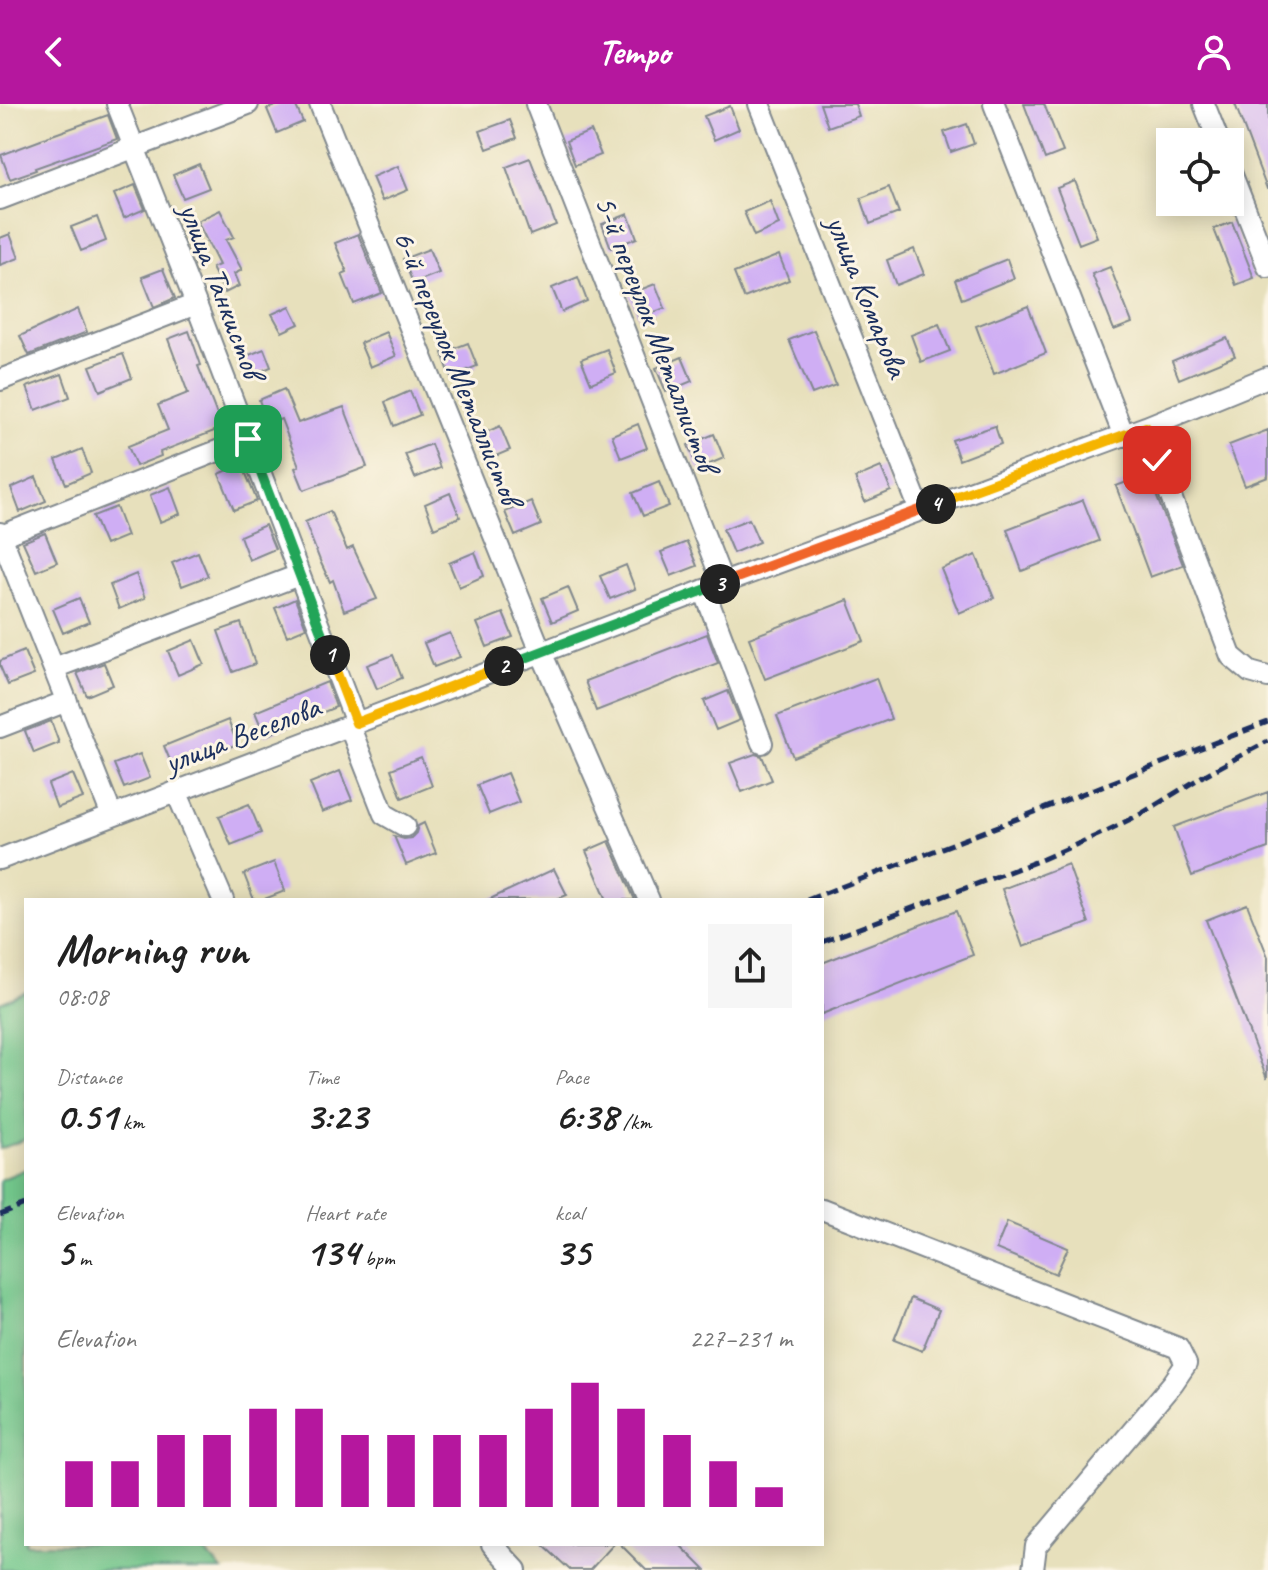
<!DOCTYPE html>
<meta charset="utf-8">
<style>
:root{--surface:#fff;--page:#f6f6f6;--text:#222;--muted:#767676;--accent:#b5179e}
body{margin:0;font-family:Caveat,sans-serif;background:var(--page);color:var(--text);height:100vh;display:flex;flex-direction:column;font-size:30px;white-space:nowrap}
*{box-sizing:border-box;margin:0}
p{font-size:26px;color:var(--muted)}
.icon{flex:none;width:44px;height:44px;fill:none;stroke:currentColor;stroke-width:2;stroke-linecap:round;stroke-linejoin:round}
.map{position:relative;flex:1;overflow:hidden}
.drawer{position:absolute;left:24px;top:794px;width:800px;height:648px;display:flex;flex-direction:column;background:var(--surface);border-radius:0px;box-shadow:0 4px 20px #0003}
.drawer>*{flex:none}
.tools{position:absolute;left:1156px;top:24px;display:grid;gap:16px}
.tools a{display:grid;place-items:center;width:88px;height:88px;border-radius:0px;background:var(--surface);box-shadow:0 4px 20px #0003;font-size:40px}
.pin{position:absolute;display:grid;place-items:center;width:68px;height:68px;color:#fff;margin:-34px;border-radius:16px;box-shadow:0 4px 12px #0006}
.km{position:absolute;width:40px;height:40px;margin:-20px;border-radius:50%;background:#222;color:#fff;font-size:22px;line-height:40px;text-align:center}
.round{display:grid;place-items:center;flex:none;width:84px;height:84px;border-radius:0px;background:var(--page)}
.headline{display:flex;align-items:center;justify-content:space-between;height:136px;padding:0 32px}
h1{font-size:44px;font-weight:600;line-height:60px}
.metrics{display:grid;grid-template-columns:repeat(3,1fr);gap:12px;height:136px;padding:8px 32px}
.metrics div{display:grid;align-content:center}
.metrics b{font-size:40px;font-weight:600}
.metrics small{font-size:22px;font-weight:400}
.metrics p{font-size:22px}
.chart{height:224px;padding:16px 32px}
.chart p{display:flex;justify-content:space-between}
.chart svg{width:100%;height:144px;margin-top:8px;stroke:var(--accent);stroke-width:6}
header{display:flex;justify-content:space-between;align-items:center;height:104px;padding:0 32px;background:var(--accent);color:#fff;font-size:36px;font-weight:600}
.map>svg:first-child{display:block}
</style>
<header><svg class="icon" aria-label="back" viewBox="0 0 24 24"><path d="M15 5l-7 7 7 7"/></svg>Tempo<svg class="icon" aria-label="person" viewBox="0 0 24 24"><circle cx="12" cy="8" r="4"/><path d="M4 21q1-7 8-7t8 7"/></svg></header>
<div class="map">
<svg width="1268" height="1466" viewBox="0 0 1268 1466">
<rect width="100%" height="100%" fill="#fcf5e5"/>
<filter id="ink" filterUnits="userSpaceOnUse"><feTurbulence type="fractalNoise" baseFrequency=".0125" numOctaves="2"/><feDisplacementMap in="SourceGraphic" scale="16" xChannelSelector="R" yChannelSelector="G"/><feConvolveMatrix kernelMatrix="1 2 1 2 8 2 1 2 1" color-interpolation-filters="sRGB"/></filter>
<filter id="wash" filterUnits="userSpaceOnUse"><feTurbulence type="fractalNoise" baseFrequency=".006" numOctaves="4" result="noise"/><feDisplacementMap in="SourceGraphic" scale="32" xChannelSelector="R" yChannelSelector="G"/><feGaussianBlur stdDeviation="1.8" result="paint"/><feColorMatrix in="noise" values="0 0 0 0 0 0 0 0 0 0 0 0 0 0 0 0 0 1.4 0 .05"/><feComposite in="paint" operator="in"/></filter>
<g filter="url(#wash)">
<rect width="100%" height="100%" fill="#e7e0bc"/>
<path fill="#73c88c" stroke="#477c75" stroke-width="2" d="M 26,888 L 26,1035 L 0,1045 L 0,899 Z
M 26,1065 L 26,1440 L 198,1440 L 222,1466 L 0,1466 L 0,1076 Z"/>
<g id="blocks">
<path fill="#cfaef4" d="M 280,0 L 295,0 L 303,18 L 277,29 L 267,5 Z
M 820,0 L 855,0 L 859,12 L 828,23 Z
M 1024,0 L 1044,0 L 1063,48 L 1045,55 Z
M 1235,0 L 1268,0 L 1268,85 L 1267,85 Z
M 730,2 L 739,25 L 714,36 L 704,12 Z
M 108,11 L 117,35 L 35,64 L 36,66 L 10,75 L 1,51 L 41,36 L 41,35 Z
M 510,16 L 517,34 L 487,45 L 480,27 Z
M 967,20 L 974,40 L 951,48 L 944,28 Z
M 591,27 L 601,51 L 575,61 L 566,37 Z
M 530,54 L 556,121 L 530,131 L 506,63 Z
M 199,60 L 209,84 L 183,94 L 173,71 Z
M 398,62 L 408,86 L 382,97 L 372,73 Z
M 1075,77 L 1097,133 L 1079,140 L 1057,84 Z
M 135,81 L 145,105 L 124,114 L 114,90 Z
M 889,83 L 899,109 L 870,120 L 861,94 Z
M 770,97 L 779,121 L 754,132 L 744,108 Z
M 220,106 L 234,133 L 226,136 L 242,166 L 234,170 L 239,182 L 225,189 L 212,164 L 219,161 L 197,117 Z
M 628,110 L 637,134 L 611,144 L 602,120 Z
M 97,113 L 106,137 L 81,147 L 71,123 Z
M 1232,118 L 1254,174 L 1236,181 L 1214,125 Z
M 10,130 L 19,154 L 0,161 L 0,134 Z
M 358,130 L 382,189 L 354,200 L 342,170 L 347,168 L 335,139 Z
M 429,145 L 439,169 L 413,179 L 403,155 Z
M 914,145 L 924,170 L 896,181 L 887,156 Z
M 779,151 L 789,176 L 744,194 L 734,169 Z
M 1007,155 L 1014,174 L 962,195 L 955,176 Z
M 1110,163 L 1132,219 L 1114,226 L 1092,170 Z
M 163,165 L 175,194 L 154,203 L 142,173 Z
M 578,173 L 587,197 L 562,208 L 552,184 Z
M 655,180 L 665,204 L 639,214 L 629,190 Z
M 290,202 L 299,220 L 282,228 L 272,210 Z
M 1028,202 L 1046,249 L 994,270 L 976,222 Z
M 78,205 L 87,228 L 29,251 L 20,232 Z
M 939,220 L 950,247 L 921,258 L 911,231 Z
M 814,226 L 836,281 L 812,290 L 789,236 Z
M 189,227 L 201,261 L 198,262 L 222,324 L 160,348 L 161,352 L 136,362 L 128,342 L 168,326 L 158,301 L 188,289 L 168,235 Z
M 386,228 L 396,252 L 370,263 L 360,239 Z
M 1227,234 L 1235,252 L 1179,275 L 1172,257 Z
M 468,239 L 477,262 L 451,273 L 442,249 Z
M 264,245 L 271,263 L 252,271 L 244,253 Z
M 607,245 L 616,269 L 591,279 L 581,255 Z
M 123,250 L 132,274 L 100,287 L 90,262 Z
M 682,253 L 692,277 L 666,288 L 656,264 Z
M 62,270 L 70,293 L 36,306 L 27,283 Z
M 284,285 L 298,319 L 344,303 L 367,363 L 304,386 L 295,364 L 299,362 L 281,315 L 268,320 L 259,296 Z
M 410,287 L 420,311 L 394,322 L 385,298 Z
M 638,320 L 647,344 L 621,354 L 612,331 Z
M 500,322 L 510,346 L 484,357 L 475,333 Z
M 995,322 L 1001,340 L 959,356 L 952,336 Z
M 1268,326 L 1268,373 L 1245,382 L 1229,341 Z
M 714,330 L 724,354 L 698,365 L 688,341 Z
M 431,340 L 440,364 L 415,374 L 405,350 Z
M 82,345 L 91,369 L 66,380 L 56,356 Z
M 242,360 L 257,397 L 234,406 L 219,370 Z
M 881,363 L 891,387 L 865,398 L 855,374 Z
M 1148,370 L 1183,461 L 1150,473 L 1116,382 Z
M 36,373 L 46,397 L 20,408 L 11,384 Z
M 659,378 L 669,402 L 643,412 L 633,389 Z
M 170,383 L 180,410 L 160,418 L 150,391 Z
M 450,389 L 460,413 L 434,424 L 425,400 Z
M 1083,396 L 1099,437 L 1022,467 L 1007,425 Z
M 531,397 L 541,421 L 515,432 L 505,408 Z
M 116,403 L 127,432 L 105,441 L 93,412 Z
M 330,407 L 347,446 L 353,443 L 377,495 L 344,507 L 333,476 L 330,478 L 321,459 L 305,418 Z
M 749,415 L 759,438 L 733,449 L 723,425 Z
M 265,421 L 275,445 L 249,456 L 240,432 Z
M 45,429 L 57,458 L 36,467 L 23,438 Z
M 687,438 L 697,462 L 671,472 L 661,448 Z
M 198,448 L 208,472 L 182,482 L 172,459 Z
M 475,448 L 484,472 L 459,483 L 449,459 Z
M 976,451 L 994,494 L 959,509 L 941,465 Z
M 626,461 L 635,485 L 610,495 L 600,472 Z
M 136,470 L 145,494 L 119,505 L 110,481 Z
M 568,483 L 578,507 L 552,518 L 542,494 Z
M 79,494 L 89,518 L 63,529 L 53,505 Z
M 295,495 L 306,524 L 287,532 L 275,504 Z
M 848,496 L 864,537 L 765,575 L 749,534 Z
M 503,509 L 513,533 L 487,543 L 477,519 Z
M 241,519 L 255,560 L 233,568 L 218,527 Z
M 450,529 L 460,553 L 434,563 L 424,539 Z
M 707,530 L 718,559 L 596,607 L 585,577 Z
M 194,536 L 204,560 L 178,571 L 168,547 Z
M 24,547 L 34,571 L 8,581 L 0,562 L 0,557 Z
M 393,551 L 402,574 L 377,585 L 367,561 Z
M 104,559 L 113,581 L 87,592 L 77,569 Z
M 876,574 L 891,615 L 793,653 L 777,612 Z
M 327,578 L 336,603 L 265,632 L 255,608 Z
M 728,587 L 740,616 L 716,626 L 704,597 Z
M 228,616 L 237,640 L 174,666 L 164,642 Z
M 51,617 L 59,639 L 34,649 L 25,627 Z
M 140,650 L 150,674 L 124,684 L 114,660 Z
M 755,650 L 762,652 L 772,676 L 742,688 L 730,659 Z
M 421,653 L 432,682 L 402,694 L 391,665 Z
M 340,667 L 352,696 L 322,708 L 310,679 Z
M 507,669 L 519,698 L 489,710 L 477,681 Z
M 73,670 L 83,694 L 57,704 L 48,680 Z
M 1268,688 L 1268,744 L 1192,772 L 1174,723 Z
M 249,700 L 261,729 L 231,741 L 219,712 Z
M 424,719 L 436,749 L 406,761 L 394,732 L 404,735 L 411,734 L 416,729 L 418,722 Z
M 609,737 L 635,796 L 607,796 L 586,747 Z
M 274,758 L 285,787 L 262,796 L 254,796 L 244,770 Z
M 1068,760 L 1089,819 L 1023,843 L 1002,785 Z
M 554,765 L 567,791 L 555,796 L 488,796 Z
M 1247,800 L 1268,853 L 1267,975 L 1206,816 Z
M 956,807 L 973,851 L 822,910 L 822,859 Z
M 1007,1118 L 1068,1144 L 1056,1170 L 996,1145 Z
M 911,1194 L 939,1206 L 922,1247 L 894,1236 Z
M 542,1440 L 614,1440 L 590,1466 L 570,1466 Z
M 620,1440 L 679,1440 L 705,1466 L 646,1466 Z"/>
</g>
</g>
<g filter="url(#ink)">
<use href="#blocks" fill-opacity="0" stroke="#81888d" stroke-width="2"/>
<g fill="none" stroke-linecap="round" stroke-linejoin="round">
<g stroke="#81888d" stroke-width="24">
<path id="minor" d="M 117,0 L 196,200 L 356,619
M 320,0 L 541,548 L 649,796
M 536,0 L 723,479
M 759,0 L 920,406
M 994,0 L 1124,332
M 1204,0 L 1219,38
M 1230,66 L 1268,163
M 0,95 L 248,0
M 0,276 L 196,200
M 1146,323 L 1157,356 L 1231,552 L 1250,568 L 1268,573
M 0,429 L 112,712
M 1,432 L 248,335
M 704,486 L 762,639
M 54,564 L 299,471
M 349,621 L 384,710 L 405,722
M 0,623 L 67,597
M 176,687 L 223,796
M 0,755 L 723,479 L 1146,323 L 1268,273
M 822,1105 L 1178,1244 L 1186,1260 L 1173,1279 L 1036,1442 L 1033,1466
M 492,1440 L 516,1466"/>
</g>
<use href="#minor" stroke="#fff" stroke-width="20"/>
<path stroke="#1b2f5e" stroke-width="5" stroke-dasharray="12 6" stroke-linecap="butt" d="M 807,796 L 1268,618
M 822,838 L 1043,755 L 1098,731 L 1141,710 L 1203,672 L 1268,637
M 0,1111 L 26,1101"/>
</g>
</g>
<g fill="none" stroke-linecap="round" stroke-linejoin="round" filter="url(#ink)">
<g stroke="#fff" stroke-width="16">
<path id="split-1" d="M 248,335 L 330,551"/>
</g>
<g stroke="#fff" stroke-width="16">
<path id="split-2" d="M 330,551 L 356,619 L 504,562"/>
</g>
<g stroke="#fff" stroke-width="16">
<path id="split-3" d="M 504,562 L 720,480"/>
</g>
<g stroke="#fff" stroke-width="16">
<path id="split-4" d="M 720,480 L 936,400"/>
</g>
<g stroke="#fff" stroke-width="16">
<path id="split-5" d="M 936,400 L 1146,323 L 1157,356"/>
</g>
<use href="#split-1" stroke="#22a559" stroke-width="10"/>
<use href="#split-2" stroke="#f5b400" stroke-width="10"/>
<use href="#split-3" stroke="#22a559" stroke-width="10"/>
<use href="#split-4" stroke="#f0652b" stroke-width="10"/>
<use href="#split-5" stroke="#f5b400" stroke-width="10"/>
</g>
<g text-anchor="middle" stroke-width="6" stroke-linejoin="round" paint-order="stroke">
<g font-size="32" fill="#1b2f5e" stroke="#fcf5e5">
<text transform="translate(222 186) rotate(69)" y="11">улица Танкистов</text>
<text transform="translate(868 192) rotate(68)" y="11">улица Комарова</text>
<text transform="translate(657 229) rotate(69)" y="11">5-й переулок Металлистов</text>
<text transform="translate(458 263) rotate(68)" y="11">6-й переулок Металлистов</text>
<text transform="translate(242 630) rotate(-21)" y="11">улица Веселова</text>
</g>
</g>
</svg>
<div class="tools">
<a><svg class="icon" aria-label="locate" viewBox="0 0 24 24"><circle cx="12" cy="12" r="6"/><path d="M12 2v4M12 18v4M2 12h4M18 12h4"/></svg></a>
</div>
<div class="pin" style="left:248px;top:335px;background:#1e9e55"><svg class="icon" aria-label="arrive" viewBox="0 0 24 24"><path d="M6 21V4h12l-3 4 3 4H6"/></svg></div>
<div class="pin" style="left:1157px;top:356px;background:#d93025"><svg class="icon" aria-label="check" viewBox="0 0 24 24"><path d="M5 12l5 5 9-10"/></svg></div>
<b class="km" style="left:330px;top:551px">1</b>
<b class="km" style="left:504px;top:562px">2</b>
<b class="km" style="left:720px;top:480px">3</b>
<b class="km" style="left:936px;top:400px">4</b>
<section class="drawer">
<div class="headline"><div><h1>Morning run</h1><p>08:08</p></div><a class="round"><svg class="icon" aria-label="share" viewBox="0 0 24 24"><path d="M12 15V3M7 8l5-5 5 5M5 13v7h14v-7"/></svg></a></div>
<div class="metrics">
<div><p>Distance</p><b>0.51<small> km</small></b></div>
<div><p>Time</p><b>3:23</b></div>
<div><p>Pace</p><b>6:38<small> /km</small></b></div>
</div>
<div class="metrics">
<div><p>Elevation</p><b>5<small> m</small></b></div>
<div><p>Heart rate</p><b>134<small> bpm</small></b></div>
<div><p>kcal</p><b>35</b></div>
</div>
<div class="chart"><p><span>Elevation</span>227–231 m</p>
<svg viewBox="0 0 160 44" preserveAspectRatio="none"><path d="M5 44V30M15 44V30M25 44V22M35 44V22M45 44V14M55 44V14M65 44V22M75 44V22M85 44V22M95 44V22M105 44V14M115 44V6M125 44V14M135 44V22M145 44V30M155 44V38"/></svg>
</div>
</section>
</div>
